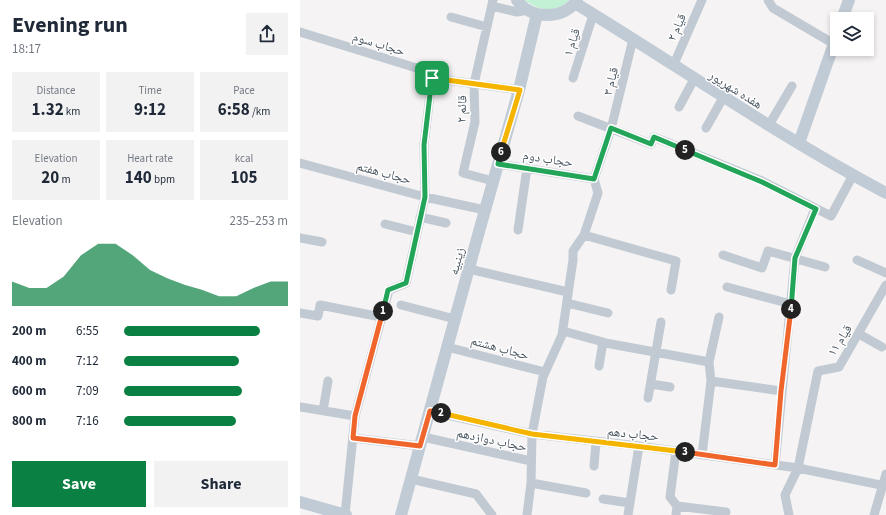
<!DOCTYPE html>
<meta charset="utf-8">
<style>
:root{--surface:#fff;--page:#f2f2f3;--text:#1f2937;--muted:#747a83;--accent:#0b8043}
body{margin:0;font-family:"Source Sans 3","Noto Naskh Arabic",sans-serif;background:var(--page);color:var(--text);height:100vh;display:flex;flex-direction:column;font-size:15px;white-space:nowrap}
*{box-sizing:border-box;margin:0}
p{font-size:13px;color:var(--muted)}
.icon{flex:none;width:22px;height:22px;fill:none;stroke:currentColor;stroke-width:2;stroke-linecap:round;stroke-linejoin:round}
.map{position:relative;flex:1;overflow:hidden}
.panel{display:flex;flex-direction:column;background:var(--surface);width:300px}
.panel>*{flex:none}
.controls{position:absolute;left:530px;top:12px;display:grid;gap:8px}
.controls a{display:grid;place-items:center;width:44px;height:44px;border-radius:0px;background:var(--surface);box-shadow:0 2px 6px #0003;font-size:20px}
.pin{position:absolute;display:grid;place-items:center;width:34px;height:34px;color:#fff;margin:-17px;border-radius:8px;box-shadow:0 2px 6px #0006}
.km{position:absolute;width:20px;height:20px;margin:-10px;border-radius:50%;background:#222;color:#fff;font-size:11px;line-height:20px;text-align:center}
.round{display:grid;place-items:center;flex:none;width:42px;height:42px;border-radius:0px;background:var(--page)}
.overview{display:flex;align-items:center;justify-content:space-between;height:68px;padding:0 12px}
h1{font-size:22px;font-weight:700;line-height:30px}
.figures{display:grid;grid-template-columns:repeat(3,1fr);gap:6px;height:68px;padding:4px 12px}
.figures div{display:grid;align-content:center;border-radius:0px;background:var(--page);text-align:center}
.figures b{font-size:17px;font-weight:700}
.figures small{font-size:11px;font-weight:400}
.figures p{font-size:11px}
.chart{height:112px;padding:8px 12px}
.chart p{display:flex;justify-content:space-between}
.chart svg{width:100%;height:72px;margin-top:4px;fill:var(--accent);opacity:.7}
.action{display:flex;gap:8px;margin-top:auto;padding:8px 12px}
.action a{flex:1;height:46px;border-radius:0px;background:var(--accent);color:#fff;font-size:16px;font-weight:700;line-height:46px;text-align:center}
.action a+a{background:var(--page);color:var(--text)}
ul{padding:0 12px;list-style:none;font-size:13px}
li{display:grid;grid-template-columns:64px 48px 1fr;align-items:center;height:30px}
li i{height:10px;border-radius:5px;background:var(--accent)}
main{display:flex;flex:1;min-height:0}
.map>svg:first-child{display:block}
</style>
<main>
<section class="panel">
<div class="overview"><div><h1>Evening run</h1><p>18:17</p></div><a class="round"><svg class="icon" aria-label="share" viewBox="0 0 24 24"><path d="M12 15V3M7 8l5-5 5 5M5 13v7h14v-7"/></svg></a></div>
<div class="figures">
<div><p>Distance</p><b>1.32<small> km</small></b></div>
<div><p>Time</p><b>9:12</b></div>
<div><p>Pace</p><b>6:58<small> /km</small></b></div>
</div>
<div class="figures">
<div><p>Elevation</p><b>20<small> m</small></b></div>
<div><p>Heart rate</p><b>140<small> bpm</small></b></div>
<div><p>kcal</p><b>105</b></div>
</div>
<div class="chart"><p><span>Elevation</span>235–253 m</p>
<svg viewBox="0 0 160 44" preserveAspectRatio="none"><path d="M0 44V29L10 33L20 33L30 26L40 13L50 6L60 6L70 13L80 22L90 27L100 31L110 34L120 38L130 38L140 33L150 29L160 29V44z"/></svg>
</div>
<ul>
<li><b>200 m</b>6:55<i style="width:83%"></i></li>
<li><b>400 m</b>7:12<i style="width:70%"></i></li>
<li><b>600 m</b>7:09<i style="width:72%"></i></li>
<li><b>800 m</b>7:16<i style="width:68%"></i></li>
</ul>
<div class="action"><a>Save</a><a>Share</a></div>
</section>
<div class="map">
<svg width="586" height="515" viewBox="0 0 586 515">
<rect width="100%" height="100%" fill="#f5f3f3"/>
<path fill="#c3f1d5" d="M 225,0 L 269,0 C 257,14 238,11 225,0 Z"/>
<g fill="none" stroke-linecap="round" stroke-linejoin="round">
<path stroke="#c1cad2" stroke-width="9" d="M 468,0 L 473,8 L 534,44
M 192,6 L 217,12 L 227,10
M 151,17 L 187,27
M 0,32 L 123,70 L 132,78 L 219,90
M 374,64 L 402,0
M 273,78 L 293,15
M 379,107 L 394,79
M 278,116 L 351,144 L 354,137 L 462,181 L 531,216 L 553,175
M 469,125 L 492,86
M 406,128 L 424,96
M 0,163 L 125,197 L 185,210
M 198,164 L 294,179
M 193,181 L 163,173 L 175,122 L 174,84 L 193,0
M 120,217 L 146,223
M 85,224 L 117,232
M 218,230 L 227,168
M 284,235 L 376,261 L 371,290
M 0,238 L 22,242
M 423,255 L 462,268 L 468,251 L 525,267
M 557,260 L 586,273
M 169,269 L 268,292
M 427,287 L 491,304
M 267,303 L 308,313
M 101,305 L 155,319
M 0,313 L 18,316 L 20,305 L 81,317
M 263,331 L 303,342 L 299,366
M 559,334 L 582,347
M 300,342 L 409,362
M 147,347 L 245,372
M 411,381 L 481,391
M 351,384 L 370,387
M 348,398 L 361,322
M 0,407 L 55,416
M 23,411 L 28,381
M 130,411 L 232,434 L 339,446 L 498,468 L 586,486
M 123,437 L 231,461
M 53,438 L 120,446
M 376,451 L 370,497 L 377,506
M 402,455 L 411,381 L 409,362 L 419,317
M 475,465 L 495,258 L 515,209
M 294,466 L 296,442
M 111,479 L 176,494 L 192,515
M 231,483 L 286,493
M 303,499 L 330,503
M 45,515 L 55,416 L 89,290 L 106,283 L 125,197 L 124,145 L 132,78
M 227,515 L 231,483 L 232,434 L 243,377 L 262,335 L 273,260 L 273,251 L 284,235 L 298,193 L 294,179 L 311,129 L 333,39
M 328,515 L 339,446
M 376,515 L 377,506 L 426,512
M 489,515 L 485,495 L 498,468 L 518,371 L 539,367 L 586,285
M 574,515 L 586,474"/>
<path stroke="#c1cbd6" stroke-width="12" d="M 217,0 C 230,20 264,20 277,0
M 275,3 C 379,66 478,136 586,193
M 542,19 L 549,0
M 499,143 L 537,35
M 0,502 L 46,515
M 101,515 L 180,228 L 219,90 L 237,14"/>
</g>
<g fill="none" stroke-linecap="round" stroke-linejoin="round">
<g stroke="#fff" stroke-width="8">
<path id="split-1" d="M 83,311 L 88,290 L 106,283 L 125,197 L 124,145 L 132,78"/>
</g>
<g stroke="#fff" stroke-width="8">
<path id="split-2" d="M 83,311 L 55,416 L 53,438 L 120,446 L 130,411 L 141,413"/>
</g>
<g stroke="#fff" stroke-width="8">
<path id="split-3" d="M 141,413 L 232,434 L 385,452"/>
</g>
<g stroke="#fff" stroke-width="8">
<path id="split-4" d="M 385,452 L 475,465 L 481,391 L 491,309"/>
</g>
<g stroke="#fff" stroke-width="8">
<path id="split-5" d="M 385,150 L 462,182 L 516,209 L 495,258 L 491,309"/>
</g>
<g stroke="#fff" stroke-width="8">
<path id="split-6" d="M 201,152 L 198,164 L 294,179 L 311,128 L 351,144 L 354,137 L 385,150"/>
</g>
<g stroke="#fff" stroke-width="8">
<path id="split-7" d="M 132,78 L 220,90 L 201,152"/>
</g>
<use href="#split-1" stroke="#22a559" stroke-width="5"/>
<use href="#split-2" stroke="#f0652b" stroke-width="5"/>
<use href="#split-3" stroke="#f5b400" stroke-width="5"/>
<use href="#split-4" stroke="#f0652b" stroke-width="5"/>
<use href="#split-5" stroke="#22a559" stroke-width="5"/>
<use href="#split-6" stroke="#22a559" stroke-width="5"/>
<use href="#split-7" stroke="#f5b400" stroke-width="5"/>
</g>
<g text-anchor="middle" stroke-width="3" stroke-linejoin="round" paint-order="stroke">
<g font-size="13" fill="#4a5661" stroke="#fff">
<text transform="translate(376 27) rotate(-66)" y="5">قیام ۲</text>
<text transform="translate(271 42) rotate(-72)" y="5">قیام ۱</text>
<text transform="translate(79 43) rotate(17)" y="5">حجاب سوم</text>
<text transform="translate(310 81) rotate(-76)" y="5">قیام ۳</text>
<text transform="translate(436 89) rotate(32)" y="5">هفده شهریور</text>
<text transform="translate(161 109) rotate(-88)" y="5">قائم ۲</text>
<text transform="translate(248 158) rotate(9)" y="5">حجاب دوم</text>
<text transform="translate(84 172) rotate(15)" y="5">حجاب هفتم</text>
<text transform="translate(156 261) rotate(-75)" y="5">زینبیه</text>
<text transform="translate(539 340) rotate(-58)" y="5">قیام ۱۱</text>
<text transform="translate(200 347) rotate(15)" y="5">حجاب هشتم</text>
<text transform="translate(333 433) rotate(6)" y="5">حجاب دهم</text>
<text transform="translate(192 439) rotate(12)" y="5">حجاب دوازدهم</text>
</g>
</g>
</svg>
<div class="controls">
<a><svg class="icon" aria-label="layers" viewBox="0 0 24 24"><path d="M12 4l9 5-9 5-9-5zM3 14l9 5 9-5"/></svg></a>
</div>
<div class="pin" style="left:132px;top:78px;background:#1e9e55"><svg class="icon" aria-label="arrive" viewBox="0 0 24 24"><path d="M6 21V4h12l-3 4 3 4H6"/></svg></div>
<b class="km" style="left:83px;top:311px">1</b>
<b class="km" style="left:141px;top:413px">2</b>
<b class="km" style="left:385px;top:452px">3</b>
<b class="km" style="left:491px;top:309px">4</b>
<b class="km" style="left:385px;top:150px">5</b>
<b class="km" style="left:201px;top:152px">6</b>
</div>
</main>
